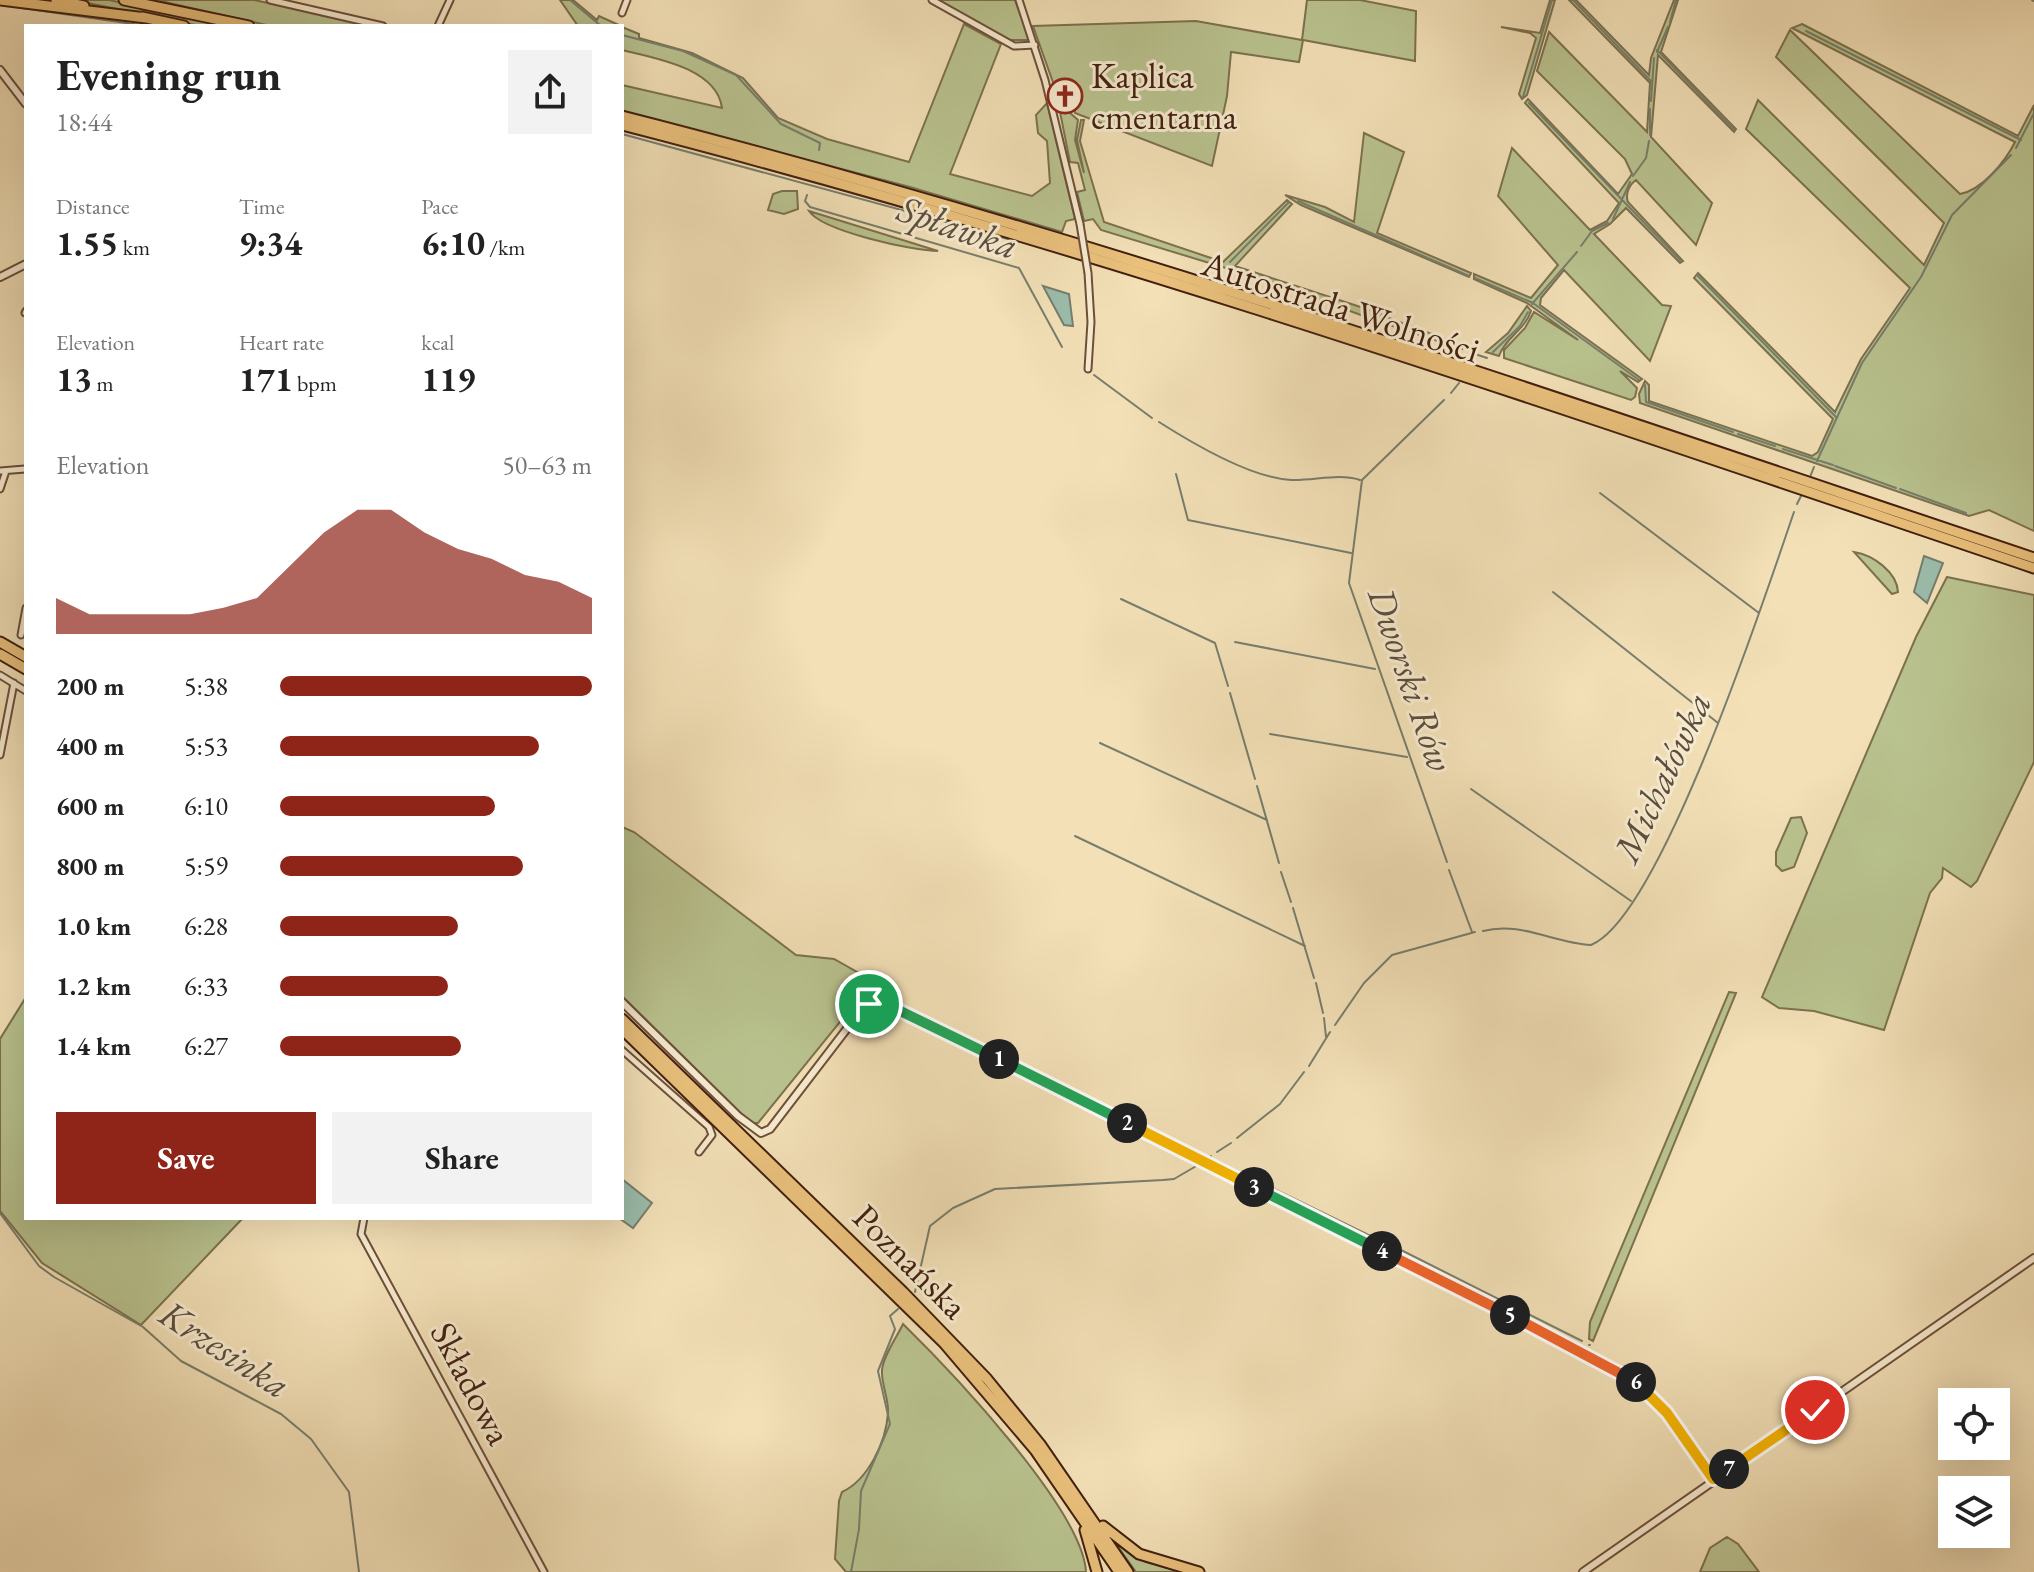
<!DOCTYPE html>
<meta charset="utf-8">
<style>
:root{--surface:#fff;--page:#f2f2f2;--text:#222;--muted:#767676;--accent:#8f2418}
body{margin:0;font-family:"EB Garamond",serif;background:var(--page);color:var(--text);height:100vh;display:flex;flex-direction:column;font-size:30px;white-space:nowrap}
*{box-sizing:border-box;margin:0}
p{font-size:26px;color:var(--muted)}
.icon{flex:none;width:44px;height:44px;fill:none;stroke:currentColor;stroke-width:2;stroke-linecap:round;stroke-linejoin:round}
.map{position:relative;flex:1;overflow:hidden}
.panel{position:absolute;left:24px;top:24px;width:600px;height:1196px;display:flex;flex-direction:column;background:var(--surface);border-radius:0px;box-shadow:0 8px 32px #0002}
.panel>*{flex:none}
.controls{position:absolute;left:1938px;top:1388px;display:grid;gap:16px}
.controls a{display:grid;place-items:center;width:72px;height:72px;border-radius:0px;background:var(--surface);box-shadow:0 8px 32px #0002;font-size:40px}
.pin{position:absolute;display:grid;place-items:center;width:68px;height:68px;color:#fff;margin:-34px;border:4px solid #fff;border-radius:50%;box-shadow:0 2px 8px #0007}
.km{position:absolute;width:40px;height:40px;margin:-20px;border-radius:50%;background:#222;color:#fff;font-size:22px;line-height:40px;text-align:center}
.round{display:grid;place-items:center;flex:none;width:84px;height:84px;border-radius:0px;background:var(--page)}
.headline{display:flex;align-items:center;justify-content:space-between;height:136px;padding:0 32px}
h1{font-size:44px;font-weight:700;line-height:60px}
.figures{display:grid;grid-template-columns:repeat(3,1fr);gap:12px;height:136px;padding:8px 32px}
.figures div{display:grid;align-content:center}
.figures b{font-size:34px;font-weight:700}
.figures small{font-size:22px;font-weight:400}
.figures p{font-size:22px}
.chart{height:224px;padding:16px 32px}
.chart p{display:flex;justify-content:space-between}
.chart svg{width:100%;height:144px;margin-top:8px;fill:var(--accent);opacity:.7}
.action{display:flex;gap:16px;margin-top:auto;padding:16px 32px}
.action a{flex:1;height:92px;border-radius:0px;background:var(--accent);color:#fff;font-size:32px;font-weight:700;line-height:92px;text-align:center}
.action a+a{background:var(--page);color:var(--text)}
ul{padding:0 32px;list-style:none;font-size:26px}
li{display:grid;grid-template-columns:128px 96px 1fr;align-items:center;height:60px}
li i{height:20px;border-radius:10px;background:var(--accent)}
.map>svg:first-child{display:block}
</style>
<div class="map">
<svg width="2034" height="1572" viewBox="0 0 2034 1572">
<rect width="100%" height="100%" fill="#f3e0b7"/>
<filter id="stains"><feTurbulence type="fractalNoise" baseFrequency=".0025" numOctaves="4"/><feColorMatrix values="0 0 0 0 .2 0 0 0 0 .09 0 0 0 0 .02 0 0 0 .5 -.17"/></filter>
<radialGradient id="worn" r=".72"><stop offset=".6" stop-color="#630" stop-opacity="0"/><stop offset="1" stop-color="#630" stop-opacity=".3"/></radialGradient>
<path fill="#b9c38f" stroke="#7c714f" stroke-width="2" d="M 73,0 L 109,0 L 236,26 L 200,26 Z
M 156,0 L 254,0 L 377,26 L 271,26 Z
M 560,0 L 573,0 L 597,20 L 599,16 L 621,26 L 578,26 Z
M 938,0 L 1015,0 L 1030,40 L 1007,40 Z
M 1307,0 L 1360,0 L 1416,11 L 1415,61 L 1303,40 L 1299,62 L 1231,52 L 1227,96 L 1212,166 L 1075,113 L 1074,107 L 1060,102 L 1033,26 L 1196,21 L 1302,40 Z
M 1550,0 L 1555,0 L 1527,95 L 1522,99 L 1519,94 L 1536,38 L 1530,33 L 1501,27 L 1540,33 Z
M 1569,0 L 1576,0 L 1649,75 L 1651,58 L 1674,0 L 1678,0 L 1661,52 L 1736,129 L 1734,132 L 1658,55 L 1651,137 L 1712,203 L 1696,245 L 1636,180 C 1629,185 1625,194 1628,202 L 1683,261 L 1680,263 L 1626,208 L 1610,224 L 1594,234 L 1662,305 L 1671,306 L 1650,361 L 1564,270 L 1541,298 L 1540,305 L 1642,379 L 1638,382 L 1620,371 L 1637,388 L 1635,397 L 1631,400 L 1504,358 L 1504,350 L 1525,328 L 1534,312 L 1578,340 L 1527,303 L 1474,279 L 1474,274 L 1531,298 L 1558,265 L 1498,196 L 1512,148 L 1590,230 L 1607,221 L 1619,203 L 1525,103 L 1528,99 L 1618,194 L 1632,174 L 1625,159 L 1537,71 L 1549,32 L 1647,132 L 1650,83 Z
M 964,24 L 1001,44 L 950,174 L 1032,196 L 1050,183 L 1047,141 L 1038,133 L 1036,115 L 1047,103 L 1075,219 L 1066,221 L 1062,232 L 910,187 L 622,111 L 622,85 L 722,108 C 717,68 655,58 622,50 L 622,27 L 639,34 L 639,38 L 692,53 L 743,78 L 778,118 L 827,139 L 909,162 Z
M 1802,24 L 2018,136 L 2034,105 L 2034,531 L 1989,510 L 1969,516 L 1640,403 L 1639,394 L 1645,381 L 1649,385 L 1649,401 L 1812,456 L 1818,452 L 1833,419 L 1694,278 L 1698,273 L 1835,412 L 1861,359 L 1910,288 L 1746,129 L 1758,100 L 1924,265 L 1944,223 L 1776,57 L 1790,30 L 1960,194 C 1982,190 2005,162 2015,142 L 1792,28 Z
M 1060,112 L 1070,113 L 1078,120 L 1075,140 L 1084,173 L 1077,140 L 1081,120 L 1084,120 L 1080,141 L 1104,222 L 1223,262 L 1287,200 L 1292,204 L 1235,266 L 1382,314 L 1380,322 L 1262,279 L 1101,230 L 1093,219 L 1084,221 L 1077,192 L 1085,190 L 1078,163 L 1070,162 Z
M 1364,133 L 1404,152 L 1377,233 L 1471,273 L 1469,277 L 1301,205 L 1285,195 L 1325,207 L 1354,222 Z
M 782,191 L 797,191 L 798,209 L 784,214 L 768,210 L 773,194 Z
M 809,211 L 938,251 C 913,251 822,231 809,211 Z
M 1527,306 L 1531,311 C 1525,330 1505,338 1499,356 L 1486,352 L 1508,333 Z
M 1854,552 C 1873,555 1897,572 1898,592 L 1892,594 Z
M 1947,577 L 2034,595 L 2034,762 L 1977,881 L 1971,887 L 1943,868 L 1942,878 L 1930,893 L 1884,1030 L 1814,1011 L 1779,1008 L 1762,997 L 1916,637 Z
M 1801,817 L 1807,833 L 1794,867 L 1782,871 L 1776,865 L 1776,852 L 1791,818 Z
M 622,827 L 634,832 L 796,955 L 834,959 L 873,981 L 758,1123 L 751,1123 L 622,996 Z
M 1729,992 L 1736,993 L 1593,1341 L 1589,1339 L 1590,1322 Z
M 26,997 L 26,1218 L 243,1218 L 141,1325 L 42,1263 L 0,1211 L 0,1039 Z
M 903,1324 C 950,1370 1083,1510 1086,1572 L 846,1572 L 835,1559 L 839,1501 L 842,1492 C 868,1480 886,1442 888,1413 C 889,1399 881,1384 882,1370 C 883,1356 897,1337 903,1324 Z
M 1727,1537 L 1738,1544 L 1759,1572 L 1700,1572 L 1710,1548 Z
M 1116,1544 L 1146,1562 L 1182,1572 L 1136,1572 Z"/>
<path fill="#9bbdac" stroke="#777e6d" stroke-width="2" d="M 1043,286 L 1069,294 L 1073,326 L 1064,325 Z
M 1386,317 L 1464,346 L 1462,349 L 1384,323 Z
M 1924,556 L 1943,563 L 1927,603 L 1914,592 Z
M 622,1179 L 652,1203 L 633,1228 L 619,1218 L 622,1218 Z"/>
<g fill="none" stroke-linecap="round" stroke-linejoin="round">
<path stroke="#777e6d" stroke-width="2" d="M 570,0 L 601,26
M 1573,0 L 1652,82
M 2032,0 L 2034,1
M 1,5 L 147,26
M 1670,22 L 1676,0
M 1806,31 L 2021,140
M 622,35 L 683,51 L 736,75 L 781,124 L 820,143 L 819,150
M 1657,50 L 1734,130
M 1657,52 L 1668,27
M 1523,97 L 1552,0
M 1651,101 L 1654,58
M 1529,103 L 1681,261
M 622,134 L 1008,239
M 1650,135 L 1650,109
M 2016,148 L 2034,113
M 1633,176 L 1646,158 L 1649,141
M 807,195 L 805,201 L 810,207 L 1019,268 L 1062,347
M 1298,201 L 1469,276
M 1613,219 L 1630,182
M 1581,246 L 1592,231 L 1608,223
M 1230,262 L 1289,202
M 1697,275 L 1836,417
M 1475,278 L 1533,303 L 1639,380
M 1532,304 L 1577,252
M 1493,352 L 1520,326 L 1528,312
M 1467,358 L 1472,353 L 1487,358
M 1094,375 L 1152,418
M 1645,385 L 1646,402 L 1733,432
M 1451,393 L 1459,383
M 1444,400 L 1362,480 L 1349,583 L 1447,862
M 1159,422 C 1192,443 1252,478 1291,480 C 1314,481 1338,473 1360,480
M 1738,434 L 1775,446
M 1783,449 L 1833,465
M 1817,461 L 1862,363 L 1921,277 L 1952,215 L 2011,155
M 1835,466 L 1896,488
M 1176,474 L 1188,520 L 1351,553
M 1810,477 L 1814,467
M 1900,489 L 1966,513
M 1600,493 L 1759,613
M 1797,504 L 1802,494
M 1553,592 L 1718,723
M 1121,599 L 1215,643 L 1228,686
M 1235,642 L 1375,669
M 1230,693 L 1255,779
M 1270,734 L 1407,757
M 1100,743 L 1267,820
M 1257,786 L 1279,863
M 1471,789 L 1631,901
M 1075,836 L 1305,946
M 1449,870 L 1472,932
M 1281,872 L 1291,902
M 1293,908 L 1314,978
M 1483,931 C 1520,921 1554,943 1591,945 C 1661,917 1767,590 1794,512
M 1316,983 L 1323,1013
M 1324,1018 L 1326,1037
M 1335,1025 L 1364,983 L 1392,955 L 1475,932
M 1309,1066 L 1330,1032
M 1237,1138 L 1280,1104 L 1304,1072
M 1217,1152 L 1231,1143
M 1209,1157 L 1391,1246
M 1206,1159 L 1211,1156
M 0,1213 L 39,1266 L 54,1277 L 143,1327 L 181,1361 L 281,1414 L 311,1439 L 349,1492 L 359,1572
M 1397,1248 L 1582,1341
M 915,1292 L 930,1226 L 953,1208 L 995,1189 L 1163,1180 L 1174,1179 L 1198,1165
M 1589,1345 L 1590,1345
M 851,1572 L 859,1529 L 861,1491 L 890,1424 L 878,1371 L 895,1329 L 890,1316 L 898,1309"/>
<g stroke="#6d4f39" stroke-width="9">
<path id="minor" d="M 270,0 L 383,26
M 932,0 L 1014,46 L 1035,45
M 1019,0 L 1045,80 L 1080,224
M 622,13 L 627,0
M 438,26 L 450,0
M 25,313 L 26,311
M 1088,369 L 1091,322 L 1088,273
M 0,471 L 25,469
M 0,489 L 6,471
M 21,635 L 26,608
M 0,675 L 26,691
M 0,755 L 14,683
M 622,1050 L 709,1127 L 712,1135 L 699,1152
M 364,1218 L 361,1234 L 544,1572"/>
</g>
<g stroke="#6d4f39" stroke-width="10">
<path id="tertiary" d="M 0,70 L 26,104
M 0,277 L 26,264
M 622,1002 L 738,1116 L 761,1133 L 770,1129 L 862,1009 L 875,1002 L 890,1006 L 1615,1368 L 1659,1404 L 1713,1479
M 1583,1572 L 2034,1258"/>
</g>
<g stroke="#401f0f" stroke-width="13">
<path id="motorway" d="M 0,0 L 146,18
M 56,0 L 84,6
M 124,0 L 249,26
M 142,17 L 184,26
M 622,116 C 1101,238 1566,401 2034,558
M 622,125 C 1101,248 1566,410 2034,568
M 0,642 L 26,657
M 0,654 L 26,669
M 622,1019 L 903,1292 L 987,1379 L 1040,1444 L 1128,1572
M 622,1029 L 944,1343 L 1035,1450 L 1119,1572
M 1103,1526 L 1139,1554 L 1199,1572
M 1085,1530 L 1097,1572"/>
</g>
<use href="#minor" stroke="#f7ebd0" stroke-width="5"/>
<use href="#tertiary" stroke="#f7ebd0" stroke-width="6"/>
<use href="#motorway" stroke="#eac07c" stroke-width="9"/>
<g stroke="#6d4f39" stroke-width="9" stroke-linecap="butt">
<path id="minor-bridge" d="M 1080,224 L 1088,273"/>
</g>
<use href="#minor-bridge" stroke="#f7ebd0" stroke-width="5"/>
</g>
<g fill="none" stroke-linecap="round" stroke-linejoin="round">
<g stroke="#fff" stroke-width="16">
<path id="split-1" d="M 869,1004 L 890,1006 L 999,1059"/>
</g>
<g stroke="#fff" stroke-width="16">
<path id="split-2" d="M 999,1059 L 1127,1123"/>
</g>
<g stroke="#fff" stroke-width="16">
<path id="split-3" d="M 1127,1123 L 1254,1187"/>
</g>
<g stroke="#fff" stroke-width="16">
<path id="split-4" d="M 1254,1187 L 1382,1251"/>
</g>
<g stroke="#fff" stroke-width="16">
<path id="split-5" d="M 1382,1251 L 1510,1315"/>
</g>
<g stroke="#fff" stroke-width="16">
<path id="split-6" d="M 1510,1315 L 1636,1382"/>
</g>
<g stroke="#fff" stroke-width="16">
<path id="split-7" d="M 1636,1382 L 1667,1413 L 1713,1479 L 1729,1469"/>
</g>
<g stroke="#fff" stroke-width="16">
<path id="split-8" d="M 1729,1469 L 1815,1410"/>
</g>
<use href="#split-1" stroke="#22a559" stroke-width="10"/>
<use href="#split-2" stroke="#22a559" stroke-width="10"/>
<use href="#split-3" stroke="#f5b400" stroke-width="10"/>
<use href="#split-4" stroke="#22a559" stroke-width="10"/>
<use href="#split-5" stroke="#f0652b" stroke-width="10"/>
<use href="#split-6" stroke="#f0652b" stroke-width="10"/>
<use href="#split-7" stroke="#f5b400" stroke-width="10"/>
<use href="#split-8" stroke="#f5b400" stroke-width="10"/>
</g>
<defs>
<g id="church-ring" transform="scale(1.8)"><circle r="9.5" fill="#f7ebd0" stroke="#8f2418" stroke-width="1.5"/><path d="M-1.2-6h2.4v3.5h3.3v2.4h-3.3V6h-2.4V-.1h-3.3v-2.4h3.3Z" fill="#8f2418"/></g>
</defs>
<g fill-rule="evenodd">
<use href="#church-ring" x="1065" y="96"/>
</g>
<g text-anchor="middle" stroke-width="6" stroke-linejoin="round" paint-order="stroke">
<g font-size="36" fill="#401f0f" stroke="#f7ebd0" text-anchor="start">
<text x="1091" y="88">Kaplica<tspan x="1091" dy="41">cmentarna</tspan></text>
</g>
<g font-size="36" fill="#401f0f" stroke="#f7ebd0">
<text transform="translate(1341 306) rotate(18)" y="13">Autostrada Wolności</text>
<text transform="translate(911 1261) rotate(45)" y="13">Poznańska</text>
<text transform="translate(472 1383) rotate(62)" y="13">Składowa</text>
</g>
<g font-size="38" font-style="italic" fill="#5b4e3e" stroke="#f7ebd0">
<text transform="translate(958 227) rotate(19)" y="13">Spławka</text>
<text transform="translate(1411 679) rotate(71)" y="13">Dworski Rów</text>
<text transform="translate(1662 777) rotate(-65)" y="13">Michałówka</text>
<text transform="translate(225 1349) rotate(33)" y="13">Krzesinka</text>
</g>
</g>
<rect width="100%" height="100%" filter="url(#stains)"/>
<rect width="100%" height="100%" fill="url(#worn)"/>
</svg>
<div class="controls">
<a><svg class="icon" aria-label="locate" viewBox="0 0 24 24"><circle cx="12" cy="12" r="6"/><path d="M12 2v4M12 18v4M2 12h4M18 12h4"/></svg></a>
<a><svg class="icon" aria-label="layers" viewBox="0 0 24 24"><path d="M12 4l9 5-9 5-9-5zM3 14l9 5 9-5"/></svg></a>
</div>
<div class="pin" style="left:869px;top:1004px;background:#1e9e55"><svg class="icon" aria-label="arrive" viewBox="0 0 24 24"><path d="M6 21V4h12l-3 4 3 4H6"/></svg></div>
<div class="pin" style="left:1815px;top:1410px;background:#d93025"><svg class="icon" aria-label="check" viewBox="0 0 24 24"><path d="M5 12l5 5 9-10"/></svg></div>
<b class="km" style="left:999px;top:1059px">1</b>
<b class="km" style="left:1127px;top:1123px">2</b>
<b class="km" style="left:1254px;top:1187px">3</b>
<b class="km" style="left:1382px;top:1251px">4</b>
<b class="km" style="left:1510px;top:1315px">5</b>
<b class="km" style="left:1636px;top:1382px">6</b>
<b class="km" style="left:1729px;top:1469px">7</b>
<section class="panel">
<div class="headline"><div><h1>Evening run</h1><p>18:44</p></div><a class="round"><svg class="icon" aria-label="share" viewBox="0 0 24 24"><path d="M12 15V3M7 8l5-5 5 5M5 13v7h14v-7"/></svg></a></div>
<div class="figures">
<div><p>Distance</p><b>1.55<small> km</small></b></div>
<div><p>Time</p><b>9:34</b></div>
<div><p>Pace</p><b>6:10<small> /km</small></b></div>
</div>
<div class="figures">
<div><p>Elevation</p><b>13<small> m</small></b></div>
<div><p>Heart rate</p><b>171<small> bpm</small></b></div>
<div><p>kcal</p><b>119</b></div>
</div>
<div class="chart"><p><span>Elevation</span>50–63 m</p>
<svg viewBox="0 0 160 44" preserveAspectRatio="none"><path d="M0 44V33L10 38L20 38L30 38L40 38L50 36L60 33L70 23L80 13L90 6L100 6L110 13L120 18L130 21L140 26L150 28L160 33V44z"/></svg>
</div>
<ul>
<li><b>200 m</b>5:38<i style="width:100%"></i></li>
<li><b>400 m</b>5:53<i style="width:83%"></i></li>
<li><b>600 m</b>6:10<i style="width:69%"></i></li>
<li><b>800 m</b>5:59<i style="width:78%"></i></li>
<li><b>1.0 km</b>6:28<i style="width:57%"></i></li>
<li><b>1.2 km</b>6:33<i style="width:54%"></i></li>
<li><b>1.4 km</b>6:27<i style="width:58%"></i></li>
</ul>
<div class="action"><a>Save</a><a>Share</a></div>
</section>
</div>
